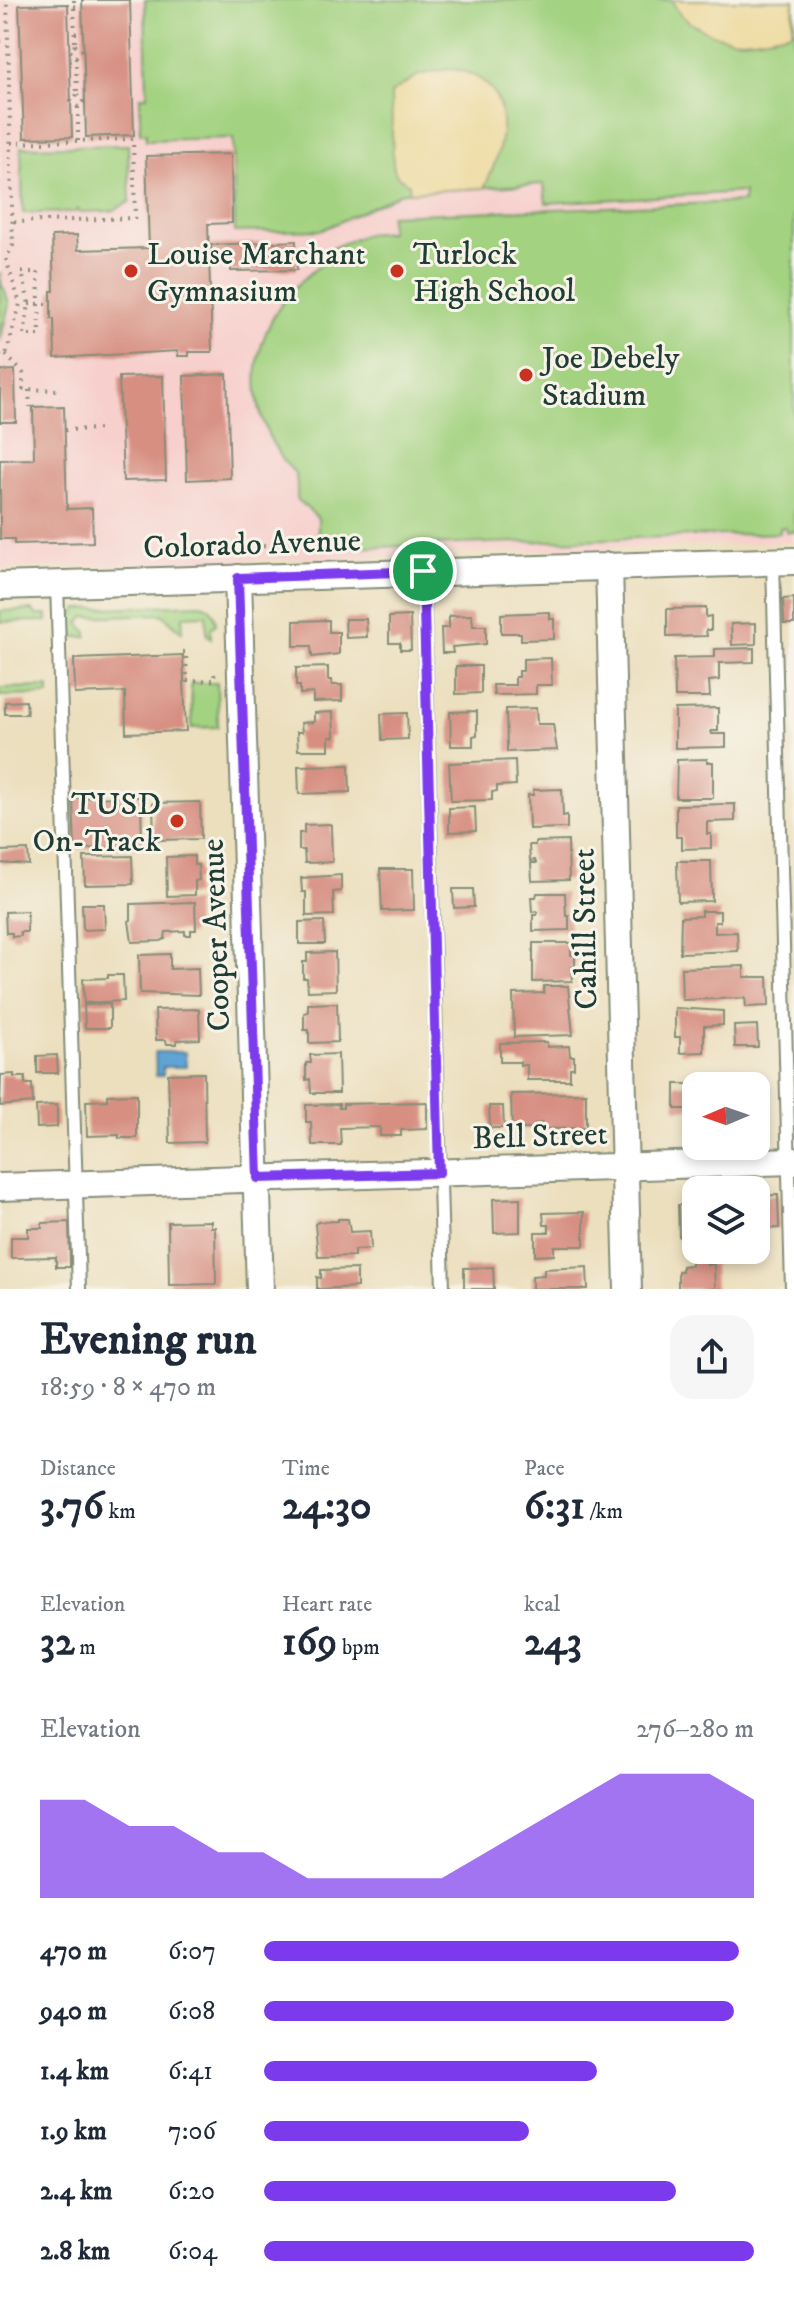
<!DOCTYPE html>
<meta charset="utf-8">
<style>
:root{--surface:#fff;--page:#f6f6f7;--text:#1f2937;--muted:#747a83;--accent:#7c3aed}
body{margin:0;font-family:"IM FELL DW Pica",serif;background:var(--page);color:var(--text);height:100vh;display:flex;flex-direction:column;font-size:30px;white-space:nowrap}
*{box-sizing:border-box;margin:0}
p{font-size:26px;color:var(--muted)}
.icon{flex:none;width:44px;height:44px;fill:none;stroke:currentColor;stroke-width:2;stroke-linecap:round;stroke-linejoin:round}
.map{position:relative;height:1289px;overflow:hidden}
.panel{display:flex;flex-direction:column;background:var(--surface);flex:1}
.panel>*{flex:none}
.needle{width:52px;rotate:268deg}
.fabs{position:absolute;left:682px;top:1072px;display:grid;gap:16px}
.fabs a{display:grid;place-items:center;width:88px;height:88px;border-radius:16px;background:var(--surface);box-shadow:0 4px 12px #0003;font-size:40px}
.pin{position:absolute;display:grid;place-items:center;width:68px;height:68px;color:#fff;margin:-34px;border:4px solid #fff;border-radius:50%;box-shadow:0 2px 8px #0007}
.round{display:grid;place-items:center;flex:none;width:84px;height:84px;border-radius:24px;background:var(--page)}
.headline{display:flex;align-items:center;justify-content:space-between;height:136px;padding:0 40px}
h1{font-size:44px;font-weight:700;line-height:60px}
.stats{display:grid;grid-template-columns:repeat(3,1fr);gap:12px;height:136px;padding:8px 40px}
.stats div{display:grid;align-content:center}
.stats b{font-size:40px;font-weight:700}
.stats small{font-size:22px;font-weight:400}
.stats p{font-size:22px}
.chart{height:224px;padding:16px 40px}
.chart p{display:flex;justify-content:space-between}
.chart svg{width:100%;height:144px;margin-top:8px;fill:var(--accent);opacity:.7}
ul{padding:0 40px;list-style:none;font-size:26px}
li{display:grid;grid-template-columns:128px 96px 1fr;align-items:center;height:60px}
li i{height:20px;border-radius:10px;background:var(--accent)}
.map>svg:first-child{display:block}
</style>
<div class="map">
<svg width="794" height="1289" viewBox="0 0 794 1289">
<rect width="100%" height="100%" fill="#f7f3e8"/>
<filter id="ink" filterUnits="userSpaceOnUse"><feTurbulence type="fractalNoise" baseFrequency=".0125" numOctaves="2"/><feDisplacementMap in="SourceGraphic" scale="16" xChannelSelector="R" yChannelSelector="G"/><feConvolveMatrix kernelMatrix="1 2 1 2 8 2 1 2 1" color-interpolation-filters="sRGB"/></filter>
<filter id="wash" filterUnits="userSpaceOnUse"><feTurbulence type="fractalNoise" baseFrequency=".006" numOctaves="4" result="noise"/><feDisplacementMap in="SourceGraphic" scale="32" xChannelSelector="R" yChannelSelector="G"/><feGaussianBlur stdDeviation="1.8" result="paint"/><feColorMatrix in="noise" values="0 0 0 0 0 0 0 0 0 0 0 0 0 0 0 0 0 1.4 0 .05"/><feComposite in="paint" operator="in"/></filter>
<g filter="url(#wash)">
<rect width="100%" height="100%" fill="#ecdfbe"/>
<path fill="#f7d0cd" d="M 0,0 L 794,0 L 794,542 L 0,569 Z"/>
<path fill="#a3d280" stroke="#61885a" stroke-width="2" d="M 145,0 L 794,0 L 794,532 L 786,532 L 786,527 L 780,528 L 780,533 L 318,549 L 318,518 L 297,499 C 297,492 298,481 295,474 C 293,469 286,465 283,460 C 278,452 272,443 268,434 C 237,363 272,292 335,256 L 332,248 L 366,234 L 390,232 L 390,215 L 743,202 L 744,192 L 546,203 L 544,184 L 403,192 L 322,230 L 235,232 L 233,138 L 146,140 L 146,133 L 140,133 L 140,96 L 147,96 Z
M 128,145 L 130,202 L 112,211 L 79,212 L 78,209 L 76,212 L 23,213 L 21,147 Z
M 0,272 L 2,287 L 4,288 L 9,304 L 0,342 Z
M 199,604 C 211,605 215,613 216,624 L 211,628 L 211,639 L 207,635 L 206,615 L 183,616 L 182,632 L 162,614 L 85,617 L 79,623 L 87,632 L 87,637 L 75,637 L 69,631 L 68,614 L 75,614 L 78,609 Z
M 33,610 L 36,615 L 47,615 L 47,621 L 0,622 L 0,611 Z
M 191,683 L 217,683 L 218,727 L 192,728 Z
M 49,687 L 49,695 L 0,696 L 0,688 Z"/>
<path fill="#eeda9e" stroke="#868c69" stroke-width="2" d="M 672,0 L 794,0 L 792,32 C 756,39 732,47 698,27 C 686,21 677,13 672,0 Z
M 447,69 C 458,69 468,72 478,78 C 517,102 501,154 484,188 L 410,192 L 409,184 L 397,176 L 393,166 L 391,93 L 419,75 Z"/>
<path fill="#61a3d5" stroke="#407084" stroke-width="2" d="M 155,1052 L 185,1052 L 186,1067 L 163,1067 L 163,1075 L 156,1076 Z"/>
<g id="blocks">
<path fill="#d78f82" d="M 82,0 L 130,0 L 134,135 L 86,137 Z
M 68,4 L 72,137 L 24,138 L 19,5 Z
M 231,154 L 232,223 L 208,224 L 212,352 L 189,352 L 189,356 L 178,356 L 178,351 L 55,358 L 54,319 L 51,319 L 51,291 L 54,291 L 52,236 L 77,235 L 78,250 L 149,248 L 146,156 Z
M 296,241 L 297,270 L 231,271 L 231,263 L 212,264 L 211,245 Z
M 15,370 L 16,422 L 0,422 L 0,371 Z
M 227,374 L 230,478 L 187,480 L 184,376 Z
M 163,376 L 166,480 L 123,481 L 119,377 Z
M 64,406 L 67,509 L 92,508 L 93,542 L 14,544 L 14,539 L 0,539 L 0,460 L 34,459 L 33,407 Z
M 794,598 L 794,624 L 784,624 L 783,599 Z
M 706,608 L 706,617 L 711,616 L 711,630 L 706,630 L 707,636 L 667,637 L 667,609 Z
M 550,612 L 550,619 L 554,619 L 554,639 L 521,640 L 521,633 L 501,633 L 501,614 Z
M 472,615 L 473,626 L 486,626 L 486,644 L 452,647 L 453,653 L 442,653 L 441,628 L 449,628 L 449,616 Z
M 410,616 L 411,650 L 400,650 L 400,643 L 389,643 L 389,617 Z
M 345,619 L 366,619 L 367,637 L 346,638 Z
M 329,620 L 329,632 L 339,632 L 339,654 L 312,657 L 311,646 L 294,646 L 294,621 Z
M 756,623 L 756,644 L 732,645 L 731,624 Z
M 754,648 L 754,662 L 719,663 L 719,680 L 709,681 L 710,697 L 675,697 L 674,658 L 715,657 L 715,649 Z
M 183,655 L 186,731 L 126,733 L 125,692 L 75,694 L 74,659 Z
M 551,658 L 552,685 L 536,685 L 536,694 L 494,695 L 493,685 L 515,685 L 515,677 L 519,677 L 519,671 L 523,671 L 523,659 Z
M 456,666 L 481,666 L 481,693 L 456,694 Z
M 328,667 L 328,680 L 332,680 L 332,685 L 342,685 L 342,701 L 313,702 L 313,693 L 300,694 L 300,686 L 296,686 L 296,668 Z
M 26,701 L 27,714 L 5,714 L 5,702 Z
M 536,708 L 537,724 L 553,724 L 557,750 L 507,752 L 506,709 Z
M 718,708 L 718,731 L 711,731 L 712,734 L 726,734 L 726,747 L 675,748 L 675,709 Z
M 477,711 L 477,735 L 473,736 L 473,746 L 451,746 L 450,712 Z
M 333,712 L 334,737 L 329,737 L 329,750 L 298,750 L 297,732 L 302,732 L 301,723 L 314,722 L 314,713 Z
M 407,713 L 408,739 L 382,740 L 381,714 Z
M 707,759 L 707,762 L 713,762 L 713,798 L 676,798 L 677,760 Z
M 515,760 L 516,785 L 497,786 L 497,791 L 492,792 L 492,800 L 451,801 L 449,763 Z
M 349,765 L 350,792 L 299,794 L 298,766 Z
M 562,789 L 563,816 L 567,815 L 567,828 L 529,829 L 528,795 L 533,795 L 533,790 Z
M 141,797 L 142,847 L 75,849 L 73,798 Z
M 200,802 L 201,839 L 154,840 L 153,803 Z
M 735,804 L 735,821 L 707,822 L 707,834 L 711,834 L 711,848 L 682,849 L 682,837 L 676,837 L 676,805 Z
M 475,807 L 476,831 L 449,832 L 449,808 Z
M 331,824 L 332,862 L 305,863 L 304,850 L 299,850 L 299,833 L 304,833 L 304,825 Z
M 568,841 L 569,880 L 532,881 L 531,863 L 536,863 L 535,860 L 530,861 L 529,845 L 535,845 L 535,842 Z
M 28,850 L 29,865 L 0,863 L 0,851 Z
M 132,856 L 133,884 L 85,885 L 84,857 Z
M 194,856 L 194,865 L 198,865 L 199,880 L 195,881 L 195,895 L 167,896 L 166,857 Z
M 677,861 L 711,861 L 712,901 L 678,902 Z
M 380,869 L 413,869 L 414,910 L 382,911 Z
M 341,875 L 341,891 L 333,892 L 334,915 L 306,916 L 306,892 L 302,892 L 301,878 Z
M 453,889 L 473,889 L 474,907 L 454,908 Z
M 537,893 L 565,893 L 566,916 L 569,916 L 569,930 L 533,931 L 533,915 L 537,915 L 537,911 L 532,912 L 531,897 L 536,897 Z
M 195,902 L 196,930 L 191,930 L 191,935 L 185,935 L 185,931 L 166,932 L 165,939 L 161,941 L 132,942 L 129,921 L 131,920 L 131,904 Z
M 82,904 L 104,904 L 105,929 L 83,930 Z
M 27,911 L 27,932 L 20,932 L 21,936 L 12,937 L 12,933 L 6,933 L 5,912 Z
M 701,911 L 720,911 L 720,922 L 715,922 L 715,933 L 737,932 L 738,951 L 680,953 L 681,917 L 701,916 Z
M 324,921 L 325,944 L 299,944 L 299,922 Z
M 533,943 L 571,943 L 571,955 L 575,955 L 575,966 L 571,967 L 572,981 L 533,982 Z
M 335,952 L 336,990 L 308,991 L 307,978 L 303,978 L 303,962 L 307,962 L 307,953 Z
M 170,954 L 170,969 L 198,968 L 199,995 L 140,993 L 139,955 Z
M 744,966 L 744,977 L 768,977 L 769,1006 L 746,1007 L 745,998 L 682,1000 L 681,968 Z
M 108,975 L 123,975 L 124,1001 L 84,1003 L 83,979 L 108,978 Z
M 544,986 L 568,986 L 573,1035 L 514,1037 L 513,994 L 544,993 Z
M 337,1003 L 338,1042 L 309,1043 L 309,1030 L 304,1030 L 304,1013 L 308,1012 L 308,1004 Z
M 110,1004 L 110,1028 L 85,1028 L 84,1005 Z
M 675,1008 L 723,1011 L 723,1025 L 704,1026 L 704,1052 L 680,1053 L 680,1037 L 675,1037 Z
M 199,1009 L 200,1039 L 177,1040 L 177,1044 L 167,1044 L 166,1040 L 156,1040 L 155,1010 Z
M 757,1025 L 758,1047 L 735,1047 L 734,1026 Z
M 547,1042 L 547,1047 L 569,1046 L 570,1056 L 574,1056 L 574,1068 L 570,1068 L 570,1080 L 527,1080 L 527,1065 L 520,1065 L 520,1062 L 500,1062 L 500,1043 Z
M 338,1054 L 339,1093 L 311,1093 L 310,1079 L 306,1080 L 306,1063 L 311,1063 L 310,1055 Z
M 57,1055 L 58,1073 L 37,1073 L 37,1056 Z
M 204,1073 L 205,1142 L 170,1143 L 168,1074 Z
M 14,1074 L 14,1077 L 25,1077 L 25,1084 L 32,1084 L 33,1103 L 0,1106 L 1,1075 Z
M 675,1084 L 696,1084 L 696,1109 L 675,1109 Z
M 586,1093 L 586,1128 L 542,1129 L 542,1123 L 535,1124 L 535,1129 L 512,1129 L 511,1094 Z
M 137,1094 L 137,1138 L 119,1138 L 119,1135 L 87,1136 L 86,1101 L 107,1100 L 107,1095 Z
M 427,1102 L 427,1129 L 401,1130 L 401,1136 L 380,1136 L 380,1127 L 340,1128 L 341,1145 L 312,1145 L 311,1122 L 306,1122 L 306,1105 L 339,1104 L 339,1108 L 343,1108 L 343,1104 Z
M 57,1105 L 57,1127 L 37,1128 L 36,1106 Z
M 489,1106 L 503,1106 L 504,1128 L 490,1128 Z
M 778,1195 L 779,1228 L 756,1229 L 756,1196 Z
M 520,1198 L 520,1232 L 494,1233 L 493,1199 Z
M 678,1205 L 696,1205 L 696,1244 L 688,1245 L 687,1237 L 679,1237 Z
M 584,1212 L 584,1246 L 554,1246 L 554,1255 L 535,1256 L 535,1232 L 549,1232 L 549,1225 L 544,1225 L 543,1213 Z
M 338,1219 L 348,1219 L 350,1232 L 370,1231 L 371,1249 L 354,1250 L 354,1256 L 318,1257 L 315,1224 L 318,1222 L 338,1221 Z
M 211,1221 L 211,1227 L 215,1227 L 216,1284 L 169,1285 L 168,1222 Z
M 69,1222 L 70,1267 L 56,1267 L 56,1257 L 11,1258 L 11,1237 L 28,1237 L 28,1228 L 42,1228 L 42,1223 Z
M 707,1257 L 707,1265 L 714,1264 L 715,1289 L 678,1289 L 678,1271 L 682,1271 L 682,1266 L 691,1265 L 691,1258 Z
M 493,1267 L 494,1289 L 464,1289 L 464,1268 Z
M 587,1267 L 588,1289 L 532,1289 L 532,1276 L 544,1275 L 544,1269 Z
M 357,1269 L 357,1287 L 317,1289 L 317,1277 L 321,1278 L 321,1270 Z"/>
</g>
</g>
<g filter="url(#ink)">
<use href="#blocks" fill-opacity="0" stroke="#868e79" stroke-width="2"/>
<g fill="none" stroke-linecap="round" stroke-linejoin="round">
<g stroke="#868e79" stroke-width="16">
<path id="lane" d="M 773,561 L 792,1289
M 423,572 L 443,1289
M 57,584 L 79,1289"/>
</g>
<g stroke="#868e79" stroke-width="30">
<path id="street" d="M 609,566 L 628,1289
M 238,578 L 260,1289
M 0,586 L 794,561
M 0,1187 L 794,1161"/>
</g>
<path stroke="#868e79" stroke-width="4" stroke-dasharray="2 6" stroke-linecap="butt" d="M 74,0 L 75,45
M 74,6 L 82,6
M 75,33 L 83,33
M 0,41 L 8,41
M 75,45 L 82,50 L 76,57 L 70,51 Z
M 76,57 L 77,95
M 77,95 L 83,101 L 78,107 L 71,101 Z
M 78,107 L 78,141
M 11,143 L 133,139 L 135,218 L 13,222
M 22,272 L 38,272 L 40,335 L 24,335 L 29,304 Z
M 29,304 L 51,304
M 0,355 L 6,355 L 20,304 L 6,259 L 13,245 L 7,0
M 6,355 L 23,373 L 23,389 L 61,390
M 29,390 L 30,407
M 65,430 L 104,429
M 220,553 L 220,548 L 266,546
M 183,652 L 186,652 L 187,681 L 215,680 L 214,673"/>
<use href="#lane" stroke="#fff" stroke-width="12"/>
<use href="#street" stroke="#fff" stroke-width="26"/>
</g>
</g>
<g fill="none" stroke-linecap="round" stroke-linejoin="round" filter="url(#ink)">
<g stroke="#fff" stroke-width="16">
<path id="route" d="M 423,571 L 439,1173 L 258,1178 L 238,578 Z"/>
</g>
<use href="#route" stroke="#7c3aed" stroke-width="10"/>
</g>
<g fill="#c8321e" stroke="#f7f3e8" stroke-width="3">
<circle cx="131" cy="271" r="8"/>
<circle cx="397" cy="271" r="8"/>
<circle cx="526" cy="375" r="8"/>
<circle cx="177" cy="821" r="8"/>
</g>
<g text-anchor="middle" stroke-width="6" stroke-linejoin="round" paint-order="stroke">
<g font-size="32" fill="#1f3d34" stroke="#f7f3e8" text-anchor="start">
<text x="147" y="264">Louise Marchant<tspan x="147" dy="37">Gymnasium</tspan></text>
<text x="413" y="264">Turlock<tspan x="413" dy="37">High School</tspan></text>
<text x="542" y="368">Joe Debely<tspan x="542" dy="37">Stadium</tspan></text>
<text x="161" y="814" text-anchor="end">TUSD<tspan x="161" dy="37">On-Track</tspan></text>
</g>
<g font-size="32" fill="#1f3d34" stroke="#f7f3e8">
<text transform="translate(252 543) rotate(-2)" y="11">Colorado Avenue</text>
<text transform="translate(584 929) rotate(-91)" y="11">Cahill Street</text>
<text transform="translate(215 935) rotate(-92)" y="11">Cooper Avenue</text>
<text transform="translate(540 1135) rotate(-2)" y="11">Bell Street</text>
</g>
</g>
</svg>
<div class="fabs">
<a><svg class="needle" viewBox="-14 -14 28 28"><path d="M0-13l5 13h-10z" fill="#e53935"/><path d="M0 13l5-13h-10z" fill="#747a83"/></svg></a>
<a><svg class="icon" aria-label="layers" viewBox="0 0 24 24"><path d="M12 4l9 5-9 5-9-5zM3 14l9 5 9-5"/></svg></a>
</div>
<div class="pin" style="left:423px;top:571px;background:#1e9e55"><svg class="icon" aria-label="arrive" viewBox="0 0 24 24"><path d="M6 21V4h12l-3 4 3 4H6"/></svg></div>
</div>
<section class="panel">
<div class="headline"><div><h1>Evening run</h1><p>18:59 · 8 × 470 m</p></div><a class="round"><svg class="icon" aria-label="share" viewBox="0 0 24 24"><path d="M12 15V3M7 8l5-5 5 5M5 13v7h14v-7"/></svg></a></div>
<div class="stats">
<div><p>Distance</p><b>3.76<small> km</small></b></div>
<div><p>Time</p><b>24:30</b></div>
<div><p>Pace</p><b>6:31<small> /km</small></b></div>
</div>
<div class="stats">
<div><p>Elevation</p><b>32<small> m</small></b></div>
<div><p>Heart rate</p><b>169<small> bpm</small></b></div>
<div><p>kcal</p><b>243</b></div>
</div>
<div class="chart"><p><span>Elevation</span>276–280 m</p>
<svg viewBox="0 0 160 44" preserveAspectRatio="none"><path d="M0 44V14L10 14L20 22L30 22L40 30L50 30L60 38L70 38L80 38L90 38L100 30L110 22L120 14L130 6L140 6L150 6L160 14V44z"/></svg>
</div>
<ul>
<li><b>470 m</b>6:07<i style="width:97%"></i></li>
<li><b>940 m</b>6:08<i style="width:96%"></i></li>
<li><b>1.4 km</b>6:41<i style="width:68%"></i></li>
<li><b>1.9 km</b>7:06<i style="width:54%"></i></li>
<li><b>2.4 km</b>6:20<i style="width:84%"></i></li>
<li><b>2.8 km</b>6:04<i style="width:100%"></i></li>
</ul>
</section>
